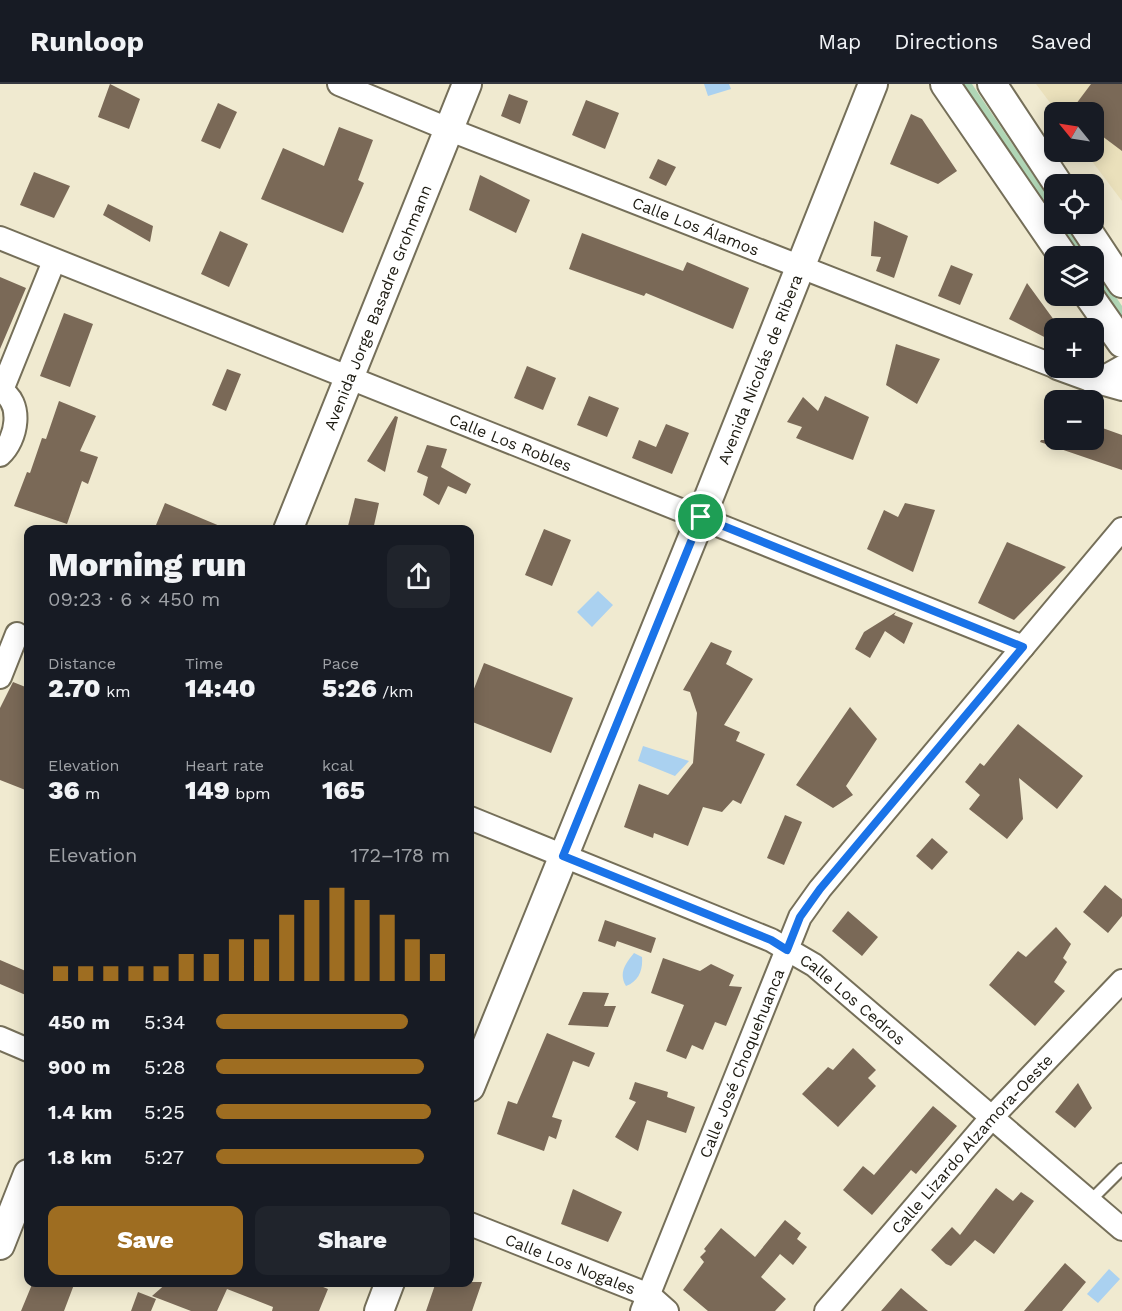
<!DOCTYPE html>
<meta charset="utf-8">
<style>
:root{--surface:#171b24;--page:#20242c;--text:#f1f3f6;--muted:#9ea1a6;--line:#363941;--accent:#9e6d21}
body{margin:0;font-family:"Work Sans",sans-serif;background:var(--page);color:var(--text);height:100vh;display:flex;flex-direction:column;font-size:22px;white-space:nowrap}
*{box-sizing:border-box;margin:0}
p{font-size:20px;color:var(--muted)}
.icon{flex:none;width:33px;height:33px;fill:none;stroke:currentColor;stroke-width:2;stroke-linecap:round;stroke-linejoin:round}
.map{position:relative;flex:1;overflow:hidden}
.side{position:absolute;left:24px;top:441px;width:450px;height:762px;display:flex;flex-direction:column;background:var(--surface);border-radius:12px;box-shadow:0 3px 15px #0003}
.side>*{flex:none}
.needle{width:39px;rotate:300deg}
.fabs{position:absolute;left:1044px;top:18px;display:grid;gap:12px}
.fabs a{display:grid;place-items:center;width:60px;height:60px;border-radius:12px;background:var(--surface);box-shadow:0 3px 15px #0003;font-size:30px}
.pin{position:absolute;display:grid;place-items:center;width:51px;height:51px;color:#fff;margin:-26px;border:3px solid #fff;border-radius:50%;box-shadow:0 2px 6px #0007}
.round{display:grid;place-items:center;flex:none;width:63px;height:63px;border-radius:12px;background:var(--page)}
.headline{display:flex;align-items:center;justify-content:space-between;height:102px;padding:0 24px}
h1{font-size:33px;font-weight:800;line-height:45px}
.stats{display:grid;grid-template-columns:repeat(3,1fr);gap:9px;height:102px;padding:6px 24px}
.stats div{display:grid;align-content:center}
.stats b{font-size:26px;font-weight:800}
.stats small{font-size:16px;font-weight:400}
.stats p{font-size:16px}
.chart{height:168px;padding:12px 24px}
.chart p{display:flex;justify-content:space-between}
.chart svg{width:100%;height:108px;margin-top:6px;stroke:var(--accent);stroke-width:6}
.button{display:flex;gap:12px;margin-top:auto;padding:12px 24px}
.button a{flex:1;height:69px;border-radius:12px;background:var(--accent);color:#fff;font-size:24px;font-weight:800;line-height:69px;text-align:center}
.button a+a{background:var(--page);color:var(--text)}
ul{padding:0 24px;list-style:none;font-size:20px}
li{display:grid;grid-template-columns:96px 72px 1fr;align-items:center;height:45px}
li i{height:15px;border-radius:8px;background:var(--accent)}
header{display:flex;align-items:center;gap:36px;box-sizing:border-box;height:84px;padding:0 30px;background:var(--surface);border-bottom:2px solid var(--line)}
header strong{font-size:28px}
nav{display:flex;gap:33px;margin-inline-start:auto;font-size:21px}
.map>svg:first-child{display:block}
</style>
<header>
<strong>Runloop</strong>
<nav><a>Map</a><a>Directions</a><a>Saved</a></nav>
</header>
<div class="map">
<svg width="1122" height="1227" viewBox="0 0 1122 1227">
<rect width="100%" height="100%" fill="#f0ead0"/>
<path fill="#b0d6b6" d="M 954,0 L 972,0 L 1054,122 L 1054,140 L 1066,140 L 1089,172 L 1070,172 Z
M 1094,180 L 1122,222 L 1122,249 L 1094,207 Z"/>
<path fill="#eae0bb" d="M 1036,0 L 1122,0 L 1122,117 L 1085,68 L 1094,68 L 1094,28 L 1057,28 Z"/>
<path fill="#aad1f0" d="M 704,0 L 729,0 L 731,5 L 708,12 Z
M 598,507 L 613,521 L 592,543 L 577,528 Z
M 643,662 L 689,677 L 675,692 L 638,677 Z
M 634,869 L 642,873 C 643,886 639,897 626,902 C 618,889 626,879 634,869 Z
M 1109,1185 L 1120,1195 L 1098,1219 L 1087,1210 Z"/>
<path fill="#7a6957" d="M 110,0 L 140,15 L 129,45 L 98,33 Z
M 1091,0 L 1122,0 L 1122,67 L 1094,46 L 1094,28 L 1070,28 Z
M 509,10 L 528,17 L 520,40 L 501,32 Z
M 586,16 L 619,29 L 605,65 L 572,51 Z
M 218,19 L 237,28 L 220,65 L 201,57 Z
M 911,30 L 922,35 L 957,87 L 938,100 L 890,80 Z
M 339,43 L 373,56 L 358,96 L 364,99 L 343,149 L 261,115 L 283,64 L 324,82 Z
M 658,75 L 676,83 L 666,102 L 649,94 Z
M 34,88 L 70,102 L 54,134 L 20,121 Z
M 480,91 L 530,116 L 516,149 L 469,126 Z
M 108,120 L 153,142 L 150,158 L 103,131 Z
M 874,137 L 908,152 L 894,194 L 876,187 L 881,173 L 871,172 Z
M 220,147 L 248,160 L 229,203 L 201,190 Z
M 582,149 L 683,187 L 687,178 L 749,204 L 733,245 L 646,209 L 644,212 L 569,185 Z
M 951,181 L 973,190 L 960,221 L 938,212 Z
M 0,193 L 26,204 L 0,265 Z
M 1027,199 L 1054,236 L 1054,258 L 1009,235 Z
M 64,229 L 93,240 L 70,303 L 40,292 Z
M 896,260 L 940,275 L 917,320 L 886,301 Z
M 527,282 L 556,294 L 543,326 L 514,314 Z
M 227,285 L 241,290 L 226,327 L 212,321 Z
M 589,312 L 619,324 L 607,353 L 577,341 Z
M 825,312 L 869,333 L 853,376 L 796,354 L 802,343 L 787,338 L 803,313 L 818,327 Z
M 59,317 L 96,332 L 80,367 L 98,373 L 88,400 L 82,397 L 67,440 L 14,422 L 27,388 L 30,389 L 42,354 L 46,355 Z
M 395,332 L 398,333 L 385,388 L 367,377 Z
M 666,340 L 689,349 L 672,390 L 632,374 L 639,356 L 656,363 Z
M 1094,341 L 1122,351 L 1122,386 L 1040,358 L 1041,356 L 1094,356 Z
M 427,361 L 447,365 L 441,383 L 471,400 L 466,410 L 448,402 L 439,421 L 423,411 L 428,393 L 417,388 Z
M 355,414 L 379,419 L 373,446 L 347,446 Z
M 165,419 L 227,445 L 227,446 L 154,446 Z
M 905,419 L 935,426 L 913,488 L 867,465 L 884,426 L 898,433 Z
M 544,445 L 571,456 L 552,502 L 525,491 Z
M 1007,458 L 1066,483 L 1014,536 L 978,519 Z
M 896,528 L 894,531 L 913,539 L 904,560 L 885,547 L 870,574 L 855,565 L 864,548 Z
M 711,558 L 732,567 L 726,580 L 753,595 L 724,641 L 740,648 L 736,657 L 765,670 L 741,720 L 733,716 L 722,728 L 703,723 L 688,762 L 654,749 L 653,754 L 624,743 L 639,700 L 668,711 L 693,679 L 697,629 L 690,608 L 683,606 Z
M 484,579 L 573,614 L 551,669 L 470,637 L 470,615 Z
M 13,598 L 28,604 L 28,707 L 0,696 L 0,624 Z
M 850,623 L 877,655 L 846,702 L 853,711 L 833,724 L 796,701 Z
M 1018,640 L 1083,692 L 1057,725 L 1019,694 L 1023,735 L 1007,755 L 969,725 L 980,711 L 965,698 L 980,679 L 984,682 Z
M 785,731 L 802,738 L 784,781 L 767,774 Z
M 932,754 L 948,768 L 932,786 L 916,772 Z
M 1105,801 L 1122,815 L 1122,832 L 1108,849 L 1083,828 Z
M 848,827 L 878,853 L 862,872 L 832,847 Z
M 605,836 L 656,854 L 651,869 L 617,857 L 615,863 L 598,857 Z
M 1056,843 L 1071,860 L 1063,874 L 1067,878 L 1054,898 L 1065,907 L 1035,942 L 989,901 L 1018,867 L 1026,873 Z
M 663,874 L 700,887 L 711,880 L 734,891 L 729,902 L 742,903 L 726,942 L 715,938 L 703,966 L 692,961 L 686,975 L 666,967 L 684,921 L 651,909 Z
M 0,876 L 28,888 L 28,912 L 0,900 Z
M 583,908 L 609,909 L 604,922 L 616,922 L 608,943 L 568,941 Z
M 547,949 L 595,969 L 589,983 L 573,977 L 552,1033 L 562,1036 L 556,1055 L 549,1052 L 544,1067 L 497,1050 L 508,1017 L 517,1020 Z
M 853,964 L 876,986 L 868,994 L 876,1002 L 838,1043 L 802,1010 L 828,983 L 833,986 Z
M 635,998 L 668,1008 L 667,1013 L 695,1023 L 686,1049 L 647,1036 L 638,1067 L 615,1053 L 636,1018 L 629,1015 Z
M 1078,999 L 1092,1024 L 1075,1044 L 1055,1028 Z
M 933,1022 L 957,1042 L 916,1090 L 911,1086 L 872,1131 L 843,1106 L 863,1082 L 874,1091 Z
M 996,1104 L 1013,1117 L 1021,1108 L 1034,1117 L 994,1170 L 975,1156 L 951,1182 L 946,1180 L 931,1166 L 952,1143 L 960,1151 Z
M 573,1105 L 622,1128 L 608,1158 L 561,1140 Z
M 785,1136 L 801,1149 L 797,1155 L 807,1163 L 793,1181 L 780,1170 L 761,1193 L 786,1215 L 775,1227 L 708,1227 L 683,1206 L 704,1178 L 700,1173 L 706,1167 L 704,1165 L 721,1144 L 755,1173 Z
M 1065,1179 L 1086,1198 L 1062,1227 L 1024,1227 Z
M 33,1198 L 75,1198 L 64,1227 L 21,1227 Z
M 168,1198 L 270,1198 L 282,1203 L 284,1198 L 311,1198 L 328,1205 L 319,1227 L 272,1227 L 273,1223 L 227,1205 L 217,1227 L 191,1227 L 152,1212 Z
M 436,1198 L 482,1198 L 472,1227 L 426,1227 Z
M 901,1204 L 928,1227 L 881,1227 Z
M 138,1208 L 156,1215 L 151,1227 L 131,1227 Z"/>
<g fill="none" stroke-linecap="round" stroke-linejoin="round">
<g stroke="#756f59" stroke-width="14">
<path id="service" d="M 1090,1117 L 1122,1085"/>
</g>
<g stroke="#756f59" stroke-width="26">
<g id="minor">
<path id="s1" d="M 339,0 L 448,45 L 1054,282"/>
<path id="s2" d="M 0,154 L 1023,563"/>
<path d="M 1057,284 L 1090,296 L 1122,305"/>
<path d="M 1090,296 L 1106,292 L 1122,283"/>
<path d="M 0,306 C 24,318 17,356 0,371"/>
<path d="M 2,306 L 54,177"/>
<path d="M 0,593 L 17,550"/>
<path id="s3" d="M 470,734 L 771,856 L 814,881 L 1122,1145"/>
<path d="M 0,954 L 28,966"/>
<path id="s4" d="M 470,1140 L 649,1211 L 667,1227"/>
<path id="s5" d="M 642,1227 L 800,833 L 820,805 L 1122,445"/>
<path id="s6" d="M 826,1227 L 992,1033 L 1122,897"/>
</g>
</g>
<g stroke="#756f59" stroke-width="32">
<g id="tertiary">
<path d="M 945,0 L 1063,172"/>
<path d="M 992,0 L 1058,100"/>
<path d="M 1083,140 L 1122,199"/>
<path d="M 1089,212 L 1122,259"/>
<path id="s7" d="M 288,446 L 467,0"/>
<path id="s8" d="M 470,1003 L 701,433 L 873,0"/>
<path d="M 0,1161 L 28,1090"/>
<path d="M 379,1227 L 390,1198"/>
</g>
</g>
<use href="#service" stroke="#fff" stroke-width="10"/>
<use href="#minor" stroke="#fff" stroke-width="22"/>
<use href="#tertiary" stroke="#fff" stroke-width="28"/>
</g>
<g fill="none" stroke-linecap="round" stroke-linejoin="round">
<g stroke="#fff" stroke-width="12">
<path id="route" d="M 701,433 L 1023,563 L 820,805 L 800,833 L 787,866 L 771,856 L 563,772 Z"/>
</g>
<use href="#route" stroke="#1a73e8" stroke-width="8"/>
</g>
<g text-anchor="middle" stroke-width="4.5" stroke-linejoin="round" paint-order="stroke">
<g font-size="16" fill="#1c1a11" stroke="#f0ead0">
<text dy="6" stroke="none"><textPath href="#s1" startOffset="384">Calle Los Álamos</textPath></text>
<text dy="6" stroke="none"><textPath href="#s7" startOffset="240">Avenida Jorge Basadre Grohmann</textPath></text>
<text dy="6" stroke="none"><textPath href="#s8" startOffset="774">Avenida Nicolás de Ribera</textPath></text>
<text dy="6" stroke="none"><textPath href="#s2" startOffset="550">Calle Los Robles</textPath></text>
<text dy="6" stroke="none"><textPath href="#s3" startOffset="426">Calle Los Cedros</textPath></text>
<text dy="6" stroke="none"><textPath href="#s5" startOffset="267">Calle José Choquehuanca</textPath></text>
<text dy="6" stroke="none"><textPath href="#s6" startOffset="222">Calle Lizardo Alzamora-Oeste</textPath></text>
<text dy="6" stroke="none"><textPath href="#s4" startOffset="108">Calle Los Nogales</textPath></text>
</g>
</g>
</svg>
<div class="fabs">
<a><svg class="needle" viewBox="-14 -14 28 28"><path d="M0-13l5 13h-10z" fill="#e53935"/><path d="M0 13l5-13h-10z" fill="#9ea1a6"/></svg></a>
<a><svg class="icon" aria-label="locate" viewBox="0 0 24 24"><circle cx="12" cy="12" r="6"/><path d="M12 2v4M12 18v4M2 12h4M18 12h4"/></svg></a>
<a><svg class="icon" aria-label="layers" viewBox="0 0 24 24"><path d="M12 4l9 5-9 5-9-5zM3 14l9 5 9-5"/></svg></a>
<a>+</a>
<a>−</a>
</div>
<div class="pin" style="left:701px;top:433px;background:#1e9e55"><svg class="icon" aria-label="arrive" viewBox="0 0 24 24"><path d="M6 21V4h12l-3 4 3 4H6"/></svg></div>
<section class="side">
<div class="headline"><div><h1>Morning run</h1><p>09:23 · 6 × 450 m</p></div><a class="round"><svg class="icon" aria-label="share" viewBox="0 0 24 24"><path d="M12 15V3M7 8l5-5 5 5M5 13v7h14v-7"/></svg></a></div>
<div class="stats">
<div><p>Distance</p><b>2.70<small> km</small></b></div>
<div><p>Time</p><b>14:40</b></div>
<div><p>Pace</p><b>5:26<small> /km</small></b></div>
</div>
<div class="stats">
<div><p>Elevation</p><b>36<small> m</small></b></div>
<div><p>Heart rate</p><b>149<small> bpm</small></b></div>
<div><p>kcal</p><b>165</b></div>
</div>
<div class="chart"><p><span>Elevation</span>172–178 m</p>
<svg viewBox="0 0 160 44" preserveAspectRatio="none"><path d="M5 44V38M15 44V38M25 44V38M35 44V38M45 44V38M55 44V33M65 44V33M75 44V27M85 44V27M95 44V17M105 44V11M115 44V6M125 44V11M135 44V17M145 44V27M155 44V33"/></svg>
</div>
<ul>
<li><b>450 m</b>5:34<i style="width:82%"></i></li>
<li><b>900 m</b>5:28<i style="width:89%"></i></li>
<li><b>1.4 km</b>5:25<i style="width:92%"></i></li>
<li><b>1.8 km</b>5:27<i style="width:89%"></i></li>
</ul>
<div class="button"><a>Save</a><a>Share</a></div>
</section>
</div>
